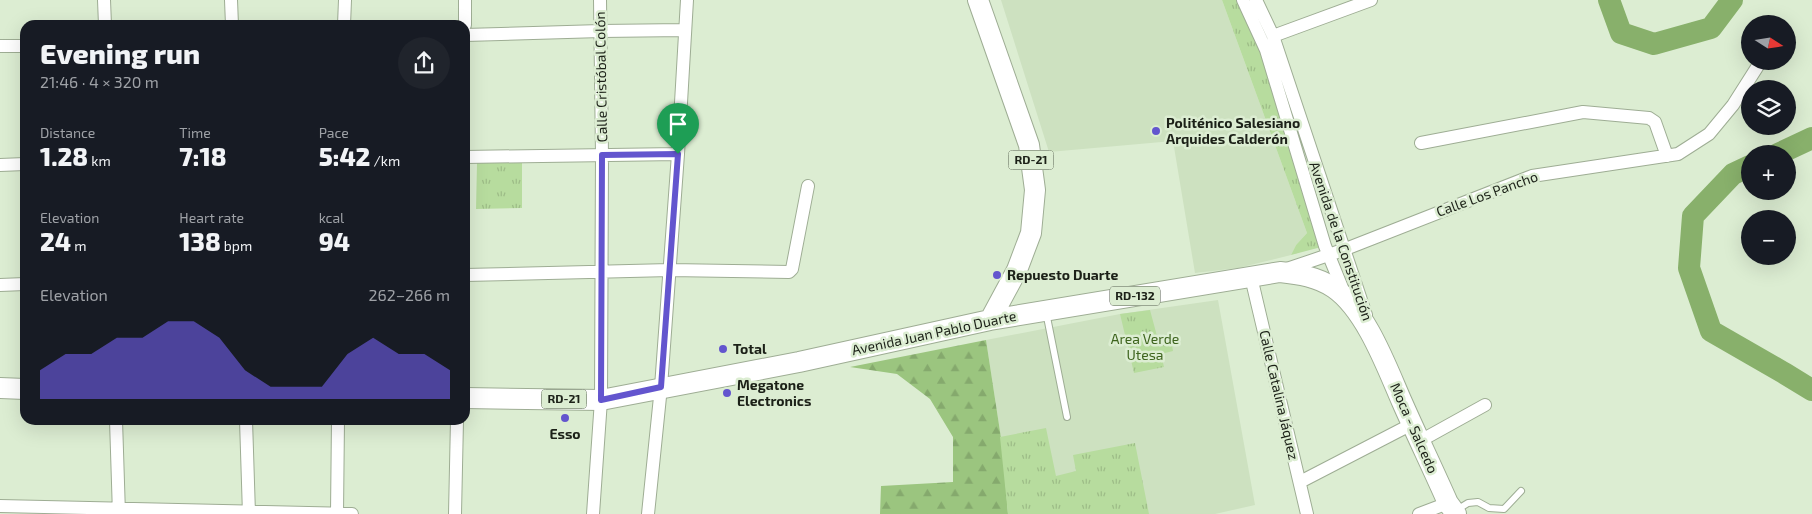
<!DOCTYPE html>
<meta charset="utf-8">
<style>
:root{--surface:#171b24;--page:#20242c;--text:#f1f3f6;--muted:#9ea1a6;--accent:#6355ce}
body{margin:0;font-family:"Exo 2",sans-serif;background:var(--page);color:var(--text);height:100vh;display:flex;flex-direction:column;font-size:19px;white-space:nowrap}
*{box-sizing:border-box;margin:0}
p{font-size:16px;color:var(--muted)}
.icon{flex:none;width:28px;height:28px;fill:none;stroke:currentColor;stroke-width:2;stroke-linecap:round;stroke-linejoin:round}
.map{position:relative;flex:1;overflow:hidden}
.panel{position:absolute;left:20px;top:20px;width:450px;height:405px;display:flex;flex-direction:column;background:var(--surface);border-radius:15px;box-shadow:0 5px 20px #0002}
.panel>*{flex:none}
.needle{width:32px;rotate:102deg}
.controls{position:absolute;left:1741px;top:15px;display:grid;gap:10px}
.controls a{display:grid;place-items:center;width:55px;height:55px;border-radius:50%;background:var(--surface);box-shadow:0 5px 20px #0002;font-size:25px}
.pin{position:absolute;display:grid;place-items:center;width:42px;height:42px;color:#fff;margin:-51px -21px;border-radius:50% 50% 50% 0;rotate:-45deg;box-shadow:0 0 5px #0007}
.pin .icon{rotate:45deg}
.round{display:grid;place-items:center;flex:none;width:52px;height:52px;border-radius:26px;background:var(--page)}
.headline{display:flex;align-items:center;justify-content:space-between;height:85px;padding:0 20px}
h1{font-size:28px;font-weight:800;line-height:38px}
.metrics{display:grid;grid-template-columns:repeat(3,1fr);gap:8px;height:85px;padding:5px 20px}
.metrics div{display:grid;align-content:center}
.metrics b{font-size:25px;font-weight:800}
.metrics small{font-size:14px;font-weight:400}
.metrics p{font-size:14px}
.chart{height:140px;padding:10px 20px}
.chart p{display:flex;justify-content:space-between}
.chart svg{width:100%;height:90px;margin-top:5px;fill:var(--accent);opacity:.7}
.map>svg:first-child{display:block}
</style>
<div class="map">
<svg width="1812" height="514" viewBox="0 0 1812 514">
<defs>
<pattern id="forest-firs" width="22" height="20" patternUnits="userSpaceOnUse" patternTransform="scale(1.25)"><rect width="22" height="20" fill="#9bc57f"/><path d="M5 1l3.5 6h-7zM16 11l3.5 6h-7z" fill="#85a96d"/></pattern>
<pattern id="park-tufts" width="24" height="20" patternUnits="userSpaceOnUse" patternTransform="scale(1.25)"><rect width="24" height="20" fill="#b7dc9e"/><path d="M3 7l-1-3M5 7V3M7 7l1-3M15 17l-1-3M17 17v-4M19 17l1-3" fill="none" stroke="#9dbc87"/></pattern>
</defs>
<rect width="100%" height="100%" fill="#dcedd2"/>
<path fill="#cde1c0" d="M 1001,0 L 1222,0 L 1307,233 L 1296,245 L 1291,255 L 1238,268 L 1195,273 L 1173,141 L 1049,152 Z
M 1218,300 L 1255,505 L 1215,514 L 1008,514 L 1003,451 L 986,340 L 1120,314 Z"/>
<path fill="url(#forest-firs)" d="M 986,340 L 1003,451 L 1008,514 L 880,514 L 881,486 L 953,482 L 953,437 L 930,399 L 897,374 L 850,367 Z"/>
<path fill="url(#park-tufts)" d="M 1222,0 L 1243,0 L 1325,246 L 1291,255 L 1296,245 L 1307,233 Z
M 522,161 L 522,208 L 476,209 L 477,163 Z
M 1150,310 L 1157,336 L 1170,334 L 1173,351 L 1161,354 L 1164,367 L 1134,373 L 1120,314 Z
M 1046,428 L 1056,476 L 1076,471 L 1073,455 L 1135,443 L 1149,514 L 1008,514 L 1000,437 Z"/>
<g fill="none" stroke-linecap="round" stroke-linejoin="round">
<path stroke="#88b06b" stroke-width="22" d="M 1609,0 L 1621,33 L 1654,44 L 1711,28 L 1732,0
M 1778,154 L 1812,138
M 1750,166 L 1733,174 L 1693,216 L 1689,268 L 1711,331 L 1784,373 L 1812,390"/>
<g stroke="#9ead94" stroke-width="8">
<path id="service" d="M 1046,312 L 1067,417
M 1455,511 L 1468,503 L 1478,502 L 1489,508 L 1504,509 L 1521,491"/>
</g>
<g stroke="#9ead94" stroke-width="14">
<path id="minor" d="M 104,0 L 105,25
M 231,0 L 232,25
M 1243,0 L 1266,50 L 1325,246 L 1345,295
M 1256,0 L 1273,36 L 1366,315
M 344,25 L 345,0
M 465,25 L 465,0
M 465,35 L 601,31 L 684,30
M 1273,36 L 1371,0
M 0,46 L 25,46
M 1421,143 L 1583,112 L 1649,118 L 1655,122 L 1667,156
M 465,157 L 678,154
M 0,165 L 25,164
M 1284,270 L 1343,250 L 1532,176 L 1678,154 L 1709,134 L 1733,105 L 1761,61
M 465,275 L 670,270 L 789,272 L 792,269 L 808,186
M 1251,277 L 1307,514
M 0,285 L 25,284
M 116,420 L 119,514
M 246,420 L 249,514
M 1420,441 L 1485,405
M 1300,482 L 1412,424
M 0,506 L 352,514
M 337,514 L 338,420
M 455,514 L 457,420
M 593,514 L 601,400 L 602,155 L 600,0
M 648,514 L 661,387 L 678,154 L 687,0
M 1419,514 L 1448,503"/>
</g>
<g stroke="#9ead94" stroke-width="22">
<path id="primary" d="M 978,0 L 1029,145 L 1035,190 L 1031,233 L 1017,270 L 990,320
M 0,388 L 25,389
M 465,398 L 601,400 L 799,362 L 990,320 L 1280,272 C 1299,274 1318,277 1334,288 C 1366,310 1387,368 1402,402 C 1417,436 1433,469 1448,503 L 1456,514"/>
</g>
<use href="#service" stroke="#fff" stroke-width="6"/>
<use href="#minor" stroke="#fff" stroke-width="12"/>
<use href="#primary" stroke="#fff" stroke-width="20"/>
</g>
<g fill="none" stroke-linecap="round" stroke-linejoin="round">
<g stroke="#fff" stroke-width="10">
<path id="route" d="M 678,154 L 661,387 L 601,400 L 602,155 Z"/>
</g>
<use href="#route" stroke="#6355ce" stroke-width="6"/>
</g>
<g fill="#6355ce" stroke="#dcedd2" stroke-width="2">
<circle cx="1156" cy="131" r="5"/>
<circle cx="997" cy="275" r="5"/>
<circle cx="723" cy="349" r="5"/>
<circle cx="727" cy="393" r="5"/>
<circle cx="565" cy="418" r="5"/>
</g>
<g text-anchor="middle" stroke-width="5" stroke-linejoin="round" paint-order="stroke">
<g fill="#dcedd2" stroke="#565e50" stroke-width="1">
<rect x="1008.5" y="150.5" width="45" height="19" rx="4"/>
<rect x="1110" y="286.5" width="50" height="19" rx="4"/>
<rect x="541.5" y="389.5" width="45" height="19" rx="4"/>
</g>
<g font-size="12" font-weight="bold" fill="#1c2118">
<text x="1031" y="164">RD-21</text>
<text x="1135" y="300">RD-132</text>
<text x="564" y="403">RD-21</text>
</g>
<g font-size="14" fill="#1c2118" stroke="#dcedd2">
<text transform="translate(601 77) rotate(-91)" y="5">Calle Cristóbal Colón</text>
<text transform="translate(1487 194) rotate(-20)" y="5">Calle Los Pancho</text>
<text transform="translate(1341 241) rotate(71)" y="5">Avenida de la Constitución</text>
<text transform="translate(934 333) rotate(-12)" y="5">Avenida Juan Pablo Duarte</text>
<text transform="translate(1279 395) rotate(77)" y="5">Calle Catalina Jáquez</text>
<text transform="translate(1414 428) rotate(66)" y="5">Moca - Salcedo</text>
</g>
<g font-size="14" font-weight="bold" fill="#1c2118" stroke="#dcedd2" text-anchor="start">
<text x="1166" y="128">Politénico Salesiano<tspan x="1166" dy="16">Arquides Calderón</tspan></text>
<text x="1007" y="280">Repuesto Duarte</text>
<text x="733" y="354">Total</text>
<text x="737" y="390">Megatone<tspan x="737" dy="16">Electronics</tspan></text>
<text x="565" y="439" text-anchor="middle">Esso</text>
</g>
<g font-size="14" fill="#3e641e" stroke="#dcedd2">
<text x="1145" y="344">Area Verde<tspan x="1145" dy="16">Utesa</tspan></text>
</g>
</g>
</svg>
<div class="controls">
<a><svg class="needle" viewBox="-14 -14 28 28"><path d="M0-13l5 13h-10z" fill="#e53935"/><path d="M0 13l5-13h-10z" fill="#9ea1a6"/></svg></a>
<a><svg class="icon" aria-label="layers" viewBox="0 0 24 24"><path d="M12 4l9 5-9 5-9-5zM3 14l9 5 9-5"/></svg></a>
<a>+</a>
<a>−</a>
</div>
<div class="pin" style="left:678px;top:154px;background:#1e9e55"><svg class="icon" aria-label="arrive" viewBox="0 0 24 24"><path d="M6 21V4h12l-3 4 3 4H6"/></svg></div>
<section class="panel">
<div class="headline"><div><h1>Evening run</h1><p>21:46 · 4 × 320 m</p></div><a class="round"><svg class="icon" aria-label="share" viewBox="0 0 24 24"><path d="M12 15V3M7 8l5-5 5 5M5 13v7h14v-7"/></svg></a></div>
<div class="metrics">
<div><p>Distance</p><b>1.28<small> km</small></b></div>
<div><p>Time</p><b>7:18</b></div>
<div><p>Pace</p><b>5:42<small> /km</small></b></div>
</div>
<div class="metrics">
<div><p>Elevation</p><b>24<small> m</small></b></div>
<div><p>Heart rate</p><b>138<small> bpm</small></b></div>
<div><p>kcal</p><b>94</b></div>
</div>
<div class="chart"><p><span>Elevation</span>262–266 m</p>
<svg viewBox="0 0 160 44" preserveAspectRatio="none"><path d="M0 44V30L10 22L20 22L30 14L40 14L50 6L60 6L70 14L80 30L90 38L100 38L110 38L120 22L130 14L140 22L150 22L160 30V44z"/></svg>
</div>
</section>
</div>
